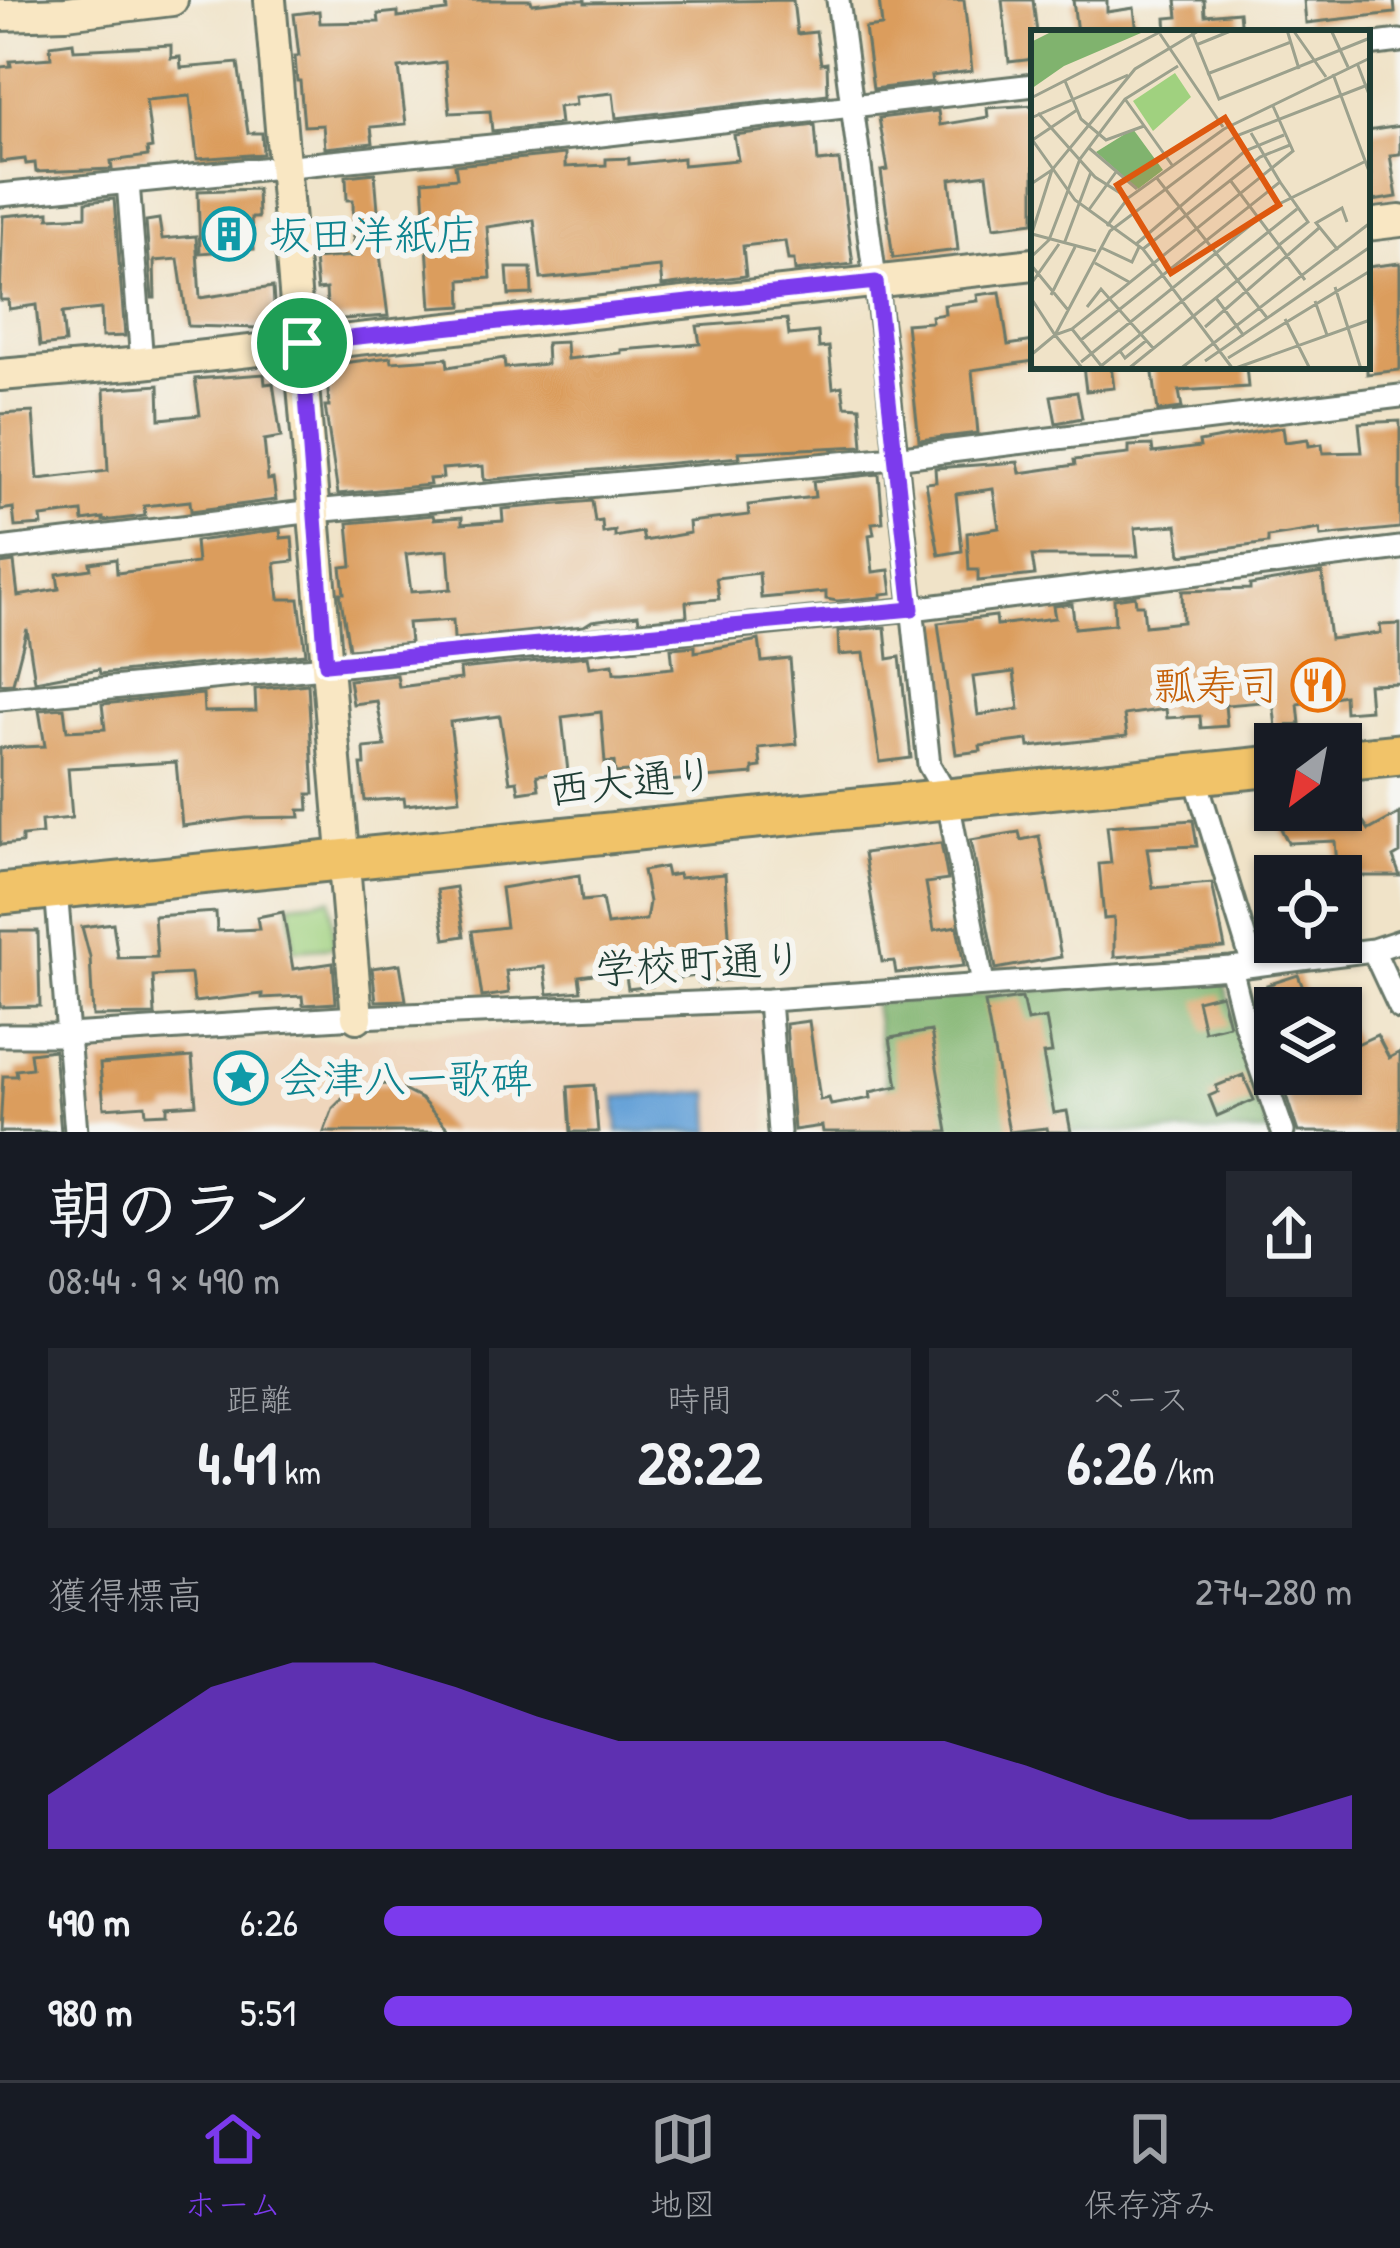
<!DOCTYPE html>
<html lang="ja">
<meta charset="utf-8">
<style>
:root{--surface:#171b24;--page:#242831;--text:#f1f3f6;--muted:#9ea1a6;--line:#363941;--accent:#7c3aed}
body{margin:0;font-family:"Patrick Hand","Klee One",sans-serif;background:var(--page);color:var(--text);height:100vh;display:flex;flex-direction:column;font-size:45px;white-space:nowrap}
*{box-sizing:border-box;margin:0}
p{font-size:39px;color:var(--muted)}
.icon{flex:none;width:66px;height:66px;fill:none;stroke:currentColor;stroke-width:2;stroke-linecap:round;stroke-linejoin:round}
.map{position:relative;height:1132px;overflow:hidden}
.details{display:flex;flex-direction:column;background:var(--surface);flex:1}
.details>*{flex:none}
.needle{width:78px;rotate:212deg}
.fabs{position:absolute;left:1254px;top:723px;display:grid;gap:24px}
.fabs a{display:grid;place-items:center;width:108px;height:108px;border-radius:0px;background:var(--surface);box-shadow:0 3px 9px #0004;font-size:60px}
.pin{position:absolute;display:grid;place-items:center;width:102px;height:102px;color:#fff;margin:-51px;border:6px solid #fff;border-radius:50%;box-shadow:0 3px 12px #0007}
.round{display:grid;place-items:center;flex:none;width:126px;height:126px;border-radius:0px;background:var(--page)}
.head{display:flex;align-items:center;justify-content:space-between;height:204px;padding:0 48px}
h1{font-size:66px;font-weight:700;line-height:90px}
.stats{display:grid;grid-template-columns:repeat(3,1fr);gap:18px;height:204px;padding:12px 48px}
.stats div{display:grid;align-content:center;border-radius:0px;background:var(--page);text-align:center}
.stats b{font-size:60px;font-weight:700}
.stats small{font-size:33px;font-weight:400}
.stats p{font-size:33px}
.chart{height:336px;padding:24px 48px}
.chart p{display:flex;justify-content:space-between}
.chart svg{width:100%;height:216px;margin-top:12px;fill:var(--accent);opacity:.7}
ul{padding:0 48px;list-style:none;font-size:39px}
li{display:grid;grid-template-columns:192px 144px 1fr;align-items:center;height:90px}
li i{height:30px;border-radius:15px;background:var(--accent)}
.tab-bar{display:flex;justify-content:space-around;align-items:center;height:168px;border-top:3px solid var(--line);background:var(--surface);font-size:33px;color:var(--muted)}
.tab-bar a{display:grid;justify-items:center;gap:6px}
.tab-bar .active{color:var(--accent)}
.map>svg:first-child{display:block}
</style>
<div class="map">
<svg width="1400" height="1132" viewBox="0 0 1400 1132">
<rect width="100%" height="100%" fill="#f6f6f2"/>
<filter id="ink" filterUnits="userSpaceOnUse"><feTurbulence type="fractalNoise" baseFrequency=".00833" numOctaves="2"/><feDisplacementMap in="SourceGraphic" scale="24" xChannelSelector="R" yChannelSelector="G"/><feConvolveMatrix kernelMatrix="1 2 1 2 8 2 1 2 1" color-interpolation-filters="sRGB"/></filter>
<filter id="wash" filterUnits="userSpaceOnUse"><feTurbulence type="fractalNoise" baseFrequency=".004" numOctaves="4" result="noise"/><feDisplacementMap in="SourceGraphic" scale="48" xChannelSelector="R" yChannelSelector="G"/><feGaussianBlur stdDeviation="2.7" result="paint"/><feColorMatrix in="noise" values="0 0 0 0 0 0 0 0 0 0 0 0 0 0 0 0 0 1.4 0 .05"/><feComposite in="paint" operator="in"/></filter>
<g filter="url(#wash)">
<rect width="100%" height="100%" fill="#f0e3c8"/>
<path fill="#efd6bc" d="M 763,1017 L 768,1132 L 91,1132 L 86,1051 Z"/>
<path fill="#a0d17f" stroke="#60875a" stroke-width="3" d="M 331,899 L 334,947 L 294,950 L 290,903 Z"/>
<path fill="#80b36e" stroke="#507851" stroke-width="3" d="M 1222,975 L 1269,1132 L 893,1132 L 874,1003 Z"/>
<path fill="#68a3d8" stroke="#447086" stroke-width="3" d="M 710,1092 L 712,1132 L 618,1132 L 616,1097 Z"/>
<g id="blocks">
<path fill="#db9d5d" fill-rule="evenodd" d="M 446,0 L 531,0 L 532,4 L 568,0 L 585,0 L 585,3 L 793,0 L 797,34 L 816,32 L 821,64 L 827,63 L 828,94 L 616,118 L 613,93 L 575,97 L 576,105 L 558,107 L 560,124 L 492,131 L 490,111 L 450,113 L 445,62 L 399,68 L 406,124 L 371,127 L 373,143 L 325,148 L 323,125 L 304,126 L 300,81 L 297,81 L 295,56 L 299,56 L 294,14 L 319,11 L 320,23 L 379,22 L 378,14 L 398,12 L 398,17 L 447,11 Z
M 879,0 L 964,0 L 972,71 L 931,76 L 932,82 L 873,89 L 865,28 L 882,26 Z
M 1002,0 L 1033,0 L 1037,33 L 1034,33 L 1034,59 L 1009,62 Z
M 1073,0 L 1107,0 L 1107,12 L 1134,8 L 1137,33 L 1077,33 Z
M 1176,0 L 1204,0 L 1205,15 L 1239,12 L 1241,33 L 1167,33 L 1166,18 L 1178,17 Z
M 1304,0 L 1394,0 L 1395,13 L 1306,23 Z
M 73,42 L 74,50 L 171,45 L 171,58 L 180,57 L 181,68 L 238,63 L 248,133 L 262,133 L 263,154 L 197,159 L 190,96 L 146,100 L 152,148 L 147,149 L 148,156 L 111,161 L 112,169 L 36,172 L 35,163 L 26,164 L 25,159 L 0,162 L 0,67 L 11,66 L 10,61 L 51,58 L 50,45 Z
M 1034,105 L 1034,222 L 994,227 L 987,174 L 950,179 L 958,250 L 893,258 L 881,171 L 888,170 L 879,118 L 938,111 L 940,125 L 988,117 L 987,108 Z
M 815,125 L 818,162 L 839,160 L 853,264 L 795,271 L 794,260 L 788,260 L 785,241 L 743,246 L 746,276 L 662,286 L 660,267 L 541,279 L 534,220 L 487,227 L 491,278 L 461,280 L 462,306 L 431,308 L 423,181 L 457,178 L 455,165 L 565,154 L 565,167 L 606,165 L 606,159 L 629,158 L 629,164 L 683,158 L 683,165 L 738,160 L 734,135 Z
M 1400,126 L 1400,154 L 1390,155 L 1397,197 L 1373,201 L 1367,131 Z
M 375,173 L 378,210 L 381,210 L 381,238 L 378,239 L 388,316 L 328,320 L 326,289 L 317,290 L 314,259 L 354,256 L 353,200 L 347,200 L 346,176 Z
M 257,189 L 258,218 L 251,218 L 254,249 L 200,253 L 198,191 Z
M 114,199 L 125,336 L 102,337 L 101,309 L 62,313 L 65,343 L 40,346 L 36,305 L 9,309 L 8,300 L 0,300 L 3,216 L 49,212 L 49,218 L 86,216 L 86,202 Z
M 159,219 L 162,239 L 196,236 L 200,298 L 273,287 L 275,321 L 259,328 L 188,326 L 178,259 L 154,261 L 155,298 L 152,298 L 146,221 Z
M 1400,263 L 1400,370 L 1367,374 L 1367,267 Z
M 507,268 L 531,268 L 532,294 L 509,295 Z
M 1000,292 L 1008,345 L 1034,341 L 1034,361 L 972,370 L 978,433 L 919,440 L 906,324 L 932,322 L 931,316 L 945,314 L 944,305 L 978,301 L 977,295 Z
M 787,319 L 789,335 L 818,332 L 819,348 L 829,347 L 833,388 L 842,386 L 845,406 L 860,407 L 863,446 L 739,452 L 740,457 L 484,480 L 483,466 L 442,469 L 443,478 L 429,479 L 430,485 L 338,494 L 325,406 L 329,406 L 327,378 L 335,364 L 391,357 L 392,362 L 447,358 L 448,367 L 504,358 L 505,368 L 547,364 L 546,343 L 566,342 L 567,359 L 621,353 L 621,350 L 700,344 L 697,326 Z
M 1083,366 L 1111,366 L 1114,388 L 1086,391 Z
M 1152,366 L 1246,366 L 1248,387 L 1179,391 L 1182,408 L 1158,411 Z
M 264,374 L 265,384 L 273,383 L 281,437 L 264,440 L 268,480 L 273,479 L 276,500 L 191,511 L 190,501 L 144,506 L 145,516 L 103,521 L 103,518 L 83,521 L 82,512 L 41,517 L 42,525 L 15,527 L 13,508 L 0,510 L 0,414 L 33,412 L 38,479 L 108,471 L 104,389 L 159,385 L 160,419 L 200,415 L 195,379 Z
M 1077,392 L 1082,418 L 1056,423 L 1051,396 Z
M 1400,421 L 1400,528 L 1321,536 L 1320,529 L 1268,537 L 1268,543 L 1181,555 L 1177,525 L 1135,528 L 1138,556 L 1032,556 L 1035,575 L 978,581 L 978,570 L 969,570 L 967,533 L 999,528 L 993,489 L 956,494 L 962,551 L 939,555 L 926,483 L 936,482 L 935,468 L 1018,462 L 1020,473 L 1075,465 L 1074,460 L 1129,454 L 1129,446 L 1152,445 L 1153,453 L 1200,447 L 1199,442 L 1283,427 L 1285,442 L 1308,439 L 1309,446 L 1322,444 L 1323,453 L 1362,452 L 1359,423 Z
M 879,474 L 883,522 L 872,523 L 874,534 L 869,535 L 873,572 L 889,570 L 892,593 L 881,594 L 881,597 L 837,601 L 826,599 L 826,592 L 761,598 L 759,573 L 716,578 L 719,599 L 686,602 L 687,616 L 639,621 L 638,615 L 592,621 L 584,626 L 454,639 L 453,620 L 408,623 L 410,643 L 349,649 L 340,593 L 344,593 L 341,567 L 352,566 L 348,523 L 433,515 L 434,519 L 462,517 L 462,524 L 503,521 L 502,509 L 592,501 L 595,522 L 602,521 L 603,533 L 615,531 L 615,537 L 642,532 L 644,541 L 690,533 L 689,522 L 749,515 L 748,505 L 815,497 L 813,481 ZM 448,550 L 451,589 L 411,592 L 406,554 Z
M 280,530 L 281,538 L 292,537 L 294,561 L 275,563 L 279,599 L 299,599 L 306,654 L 100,674 L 99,669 L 35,681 L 27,629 L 13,683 L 0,684 L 0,564 L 14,562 L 18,596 L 59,589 L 57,574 L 91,569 L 90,563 L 116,559 L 117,573 L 197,563 L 195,541 Z
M 1322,573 L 1330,639 L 1381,633 L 1380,625 L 1400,624 L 1400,683 L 1368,684 L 1370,710 L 1345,712 L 1344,695 L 1298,704 L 1300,724 L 1276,727 L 1273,701 L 1225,705 L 1227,726 L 1201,728 L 1200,716 L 1167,718 L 1166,709 L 1124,715 L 1127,736 L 1029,747 L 1028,740 L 980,746 L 981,751 L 956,754 L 938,623 L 996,616 L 997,625 L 1055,618 L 1053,606 L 1072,604 L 1075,628 L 1115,624 L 1114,599 L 1135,596 L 1136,605 L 1143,605 L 1145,626 L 1183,622 L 1182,591 L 1250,589 L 1250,585 ZM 1014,672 L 1019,709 L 978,715 L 973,677 Z
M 885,627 L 888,659 L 900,657 L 911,758 L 880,762 L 864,653 L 839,655 L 838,631 Z
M 759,640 L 762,662 L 790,659 L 797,744 L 759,748 L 761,767 L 753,768 L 753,774 L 656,782 L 655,777 L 643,779 L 642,771 L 615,773 L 614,762 L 605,763 L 601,712 L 562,717 L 568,772 L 537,775 L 539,789 L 519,792 L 517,781 L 510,782 L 500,716 L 450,722 L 460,799 L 405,805 L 404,798 L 365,801 L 361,765 L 365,765 L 364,748 L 385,746 L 377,701 L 353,704 L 349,680 L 397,675 L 399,687 L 461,679 L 460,669 L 588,656 L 590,667 L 613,664 L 614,673 L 623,673 L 673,668 L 671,648 L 695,646 L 695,652 Z
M 308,684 L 314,794 L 308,794 L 309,810 L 299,810 L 300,817 L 246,818 L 182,826 L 176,762 L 68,768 L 72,818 L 41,821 L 42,834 L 22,836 L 22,843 L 0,845 L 0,748 L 45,746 L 39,710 L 64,708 L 67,731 L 105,729 L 102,704 L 203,694 L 204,712 L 256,711 L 255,689 Z
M 1272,810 L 1355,810 L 1369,830 L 1400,813 L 1400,853 L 1393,857 L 1400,876 L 1338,876 L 1335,841 L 1288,843 Z
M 1193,820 L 1197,846 L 1147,848 L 1153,888 L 1212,883 L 1225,948 L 1114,957 L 1114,918 L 1104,919 L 1099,864 L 1111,863 L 1107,826 Z
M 1019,832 L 1021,840 L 1039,836 L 1061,957 L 996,969 L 971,840 Z
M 941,843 L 948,880 L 926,883 L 934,930 L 957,926 L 964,966 L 896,973 L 894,961 L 882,962 L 864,853 Z
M 665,867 L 667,876 L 678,874 L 679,878 L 725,874 L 732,980 L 698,983 L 697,976 L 651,981 L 652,986 L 628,989 L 625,970 L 579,976 L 581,991 L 548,994 L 544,967 L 506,971 L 509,993 L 482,997 L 472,931 L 506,927 L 501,888 L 579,875 L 582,901 L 602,899 L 607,925 L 646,920 L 649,902 L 643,871 Z
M 456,887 L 464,936 L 445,939 L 437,890 Z
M 216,912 L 217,931 L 259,929 L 257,917 L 283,912 L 293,969 L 333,963 L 336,1003 L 303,1005 L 302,996 L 262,998 L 262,994 L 194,1002 L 191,974 L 153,976 L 155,1015 L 93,1016 L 90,957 L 82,927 L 113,923 L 118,958 L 157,957 L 154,916 Z
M 0,931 L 38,931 L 40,1006 L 0,1007 Z
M 400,964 L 406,1000 L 376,1001 L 372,968 Z
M 1298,975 L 1311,1008 L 1277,1008 L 1267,985 Z
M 1221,994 L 1229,1025 L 1204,1031 L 1197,1000 Z
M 1022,998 L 1027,1021 L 1046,1018 L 1052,1053 L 1043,1054 L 1054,1113 L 1067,1111 L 1071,1132 L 1048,1132 L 1047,1128 L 1009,1132 L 985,1003 Z
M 1341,1012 L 1357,1044 L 1377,1035 L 1389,1058 L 1400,1052 L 1400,1132 L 1298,1132 L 1279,1074 L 1338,1074 L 1341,1081 Z
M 809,1021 L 820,1100 L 829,1098 L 831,1105 L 871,1098 L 870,1092 L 898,1086 L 890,1038 L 931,1031 L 948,1132 L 823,1132 L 822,1126 L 794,1130 L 786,1024 Z
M 54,1050 L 61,1132 L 0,1132 L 3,1076 L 17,1076 L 16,1070 L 32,1068 L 30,1053 Z
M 192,1057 L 196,1104 L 167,1106 L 167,1113 L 146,1114 L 145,1105 L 104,1108 L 100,1064 Z
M 1243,1075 L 1254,1100 L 1217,1116 L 1209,1096 L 1218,1092 L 1216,1086 Z
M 391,1084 L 421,1099 L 451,1132 L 324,1132 L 333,1108 L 348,1093 L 368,1085 Z
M 594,1085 L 598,1132 L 571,1132 L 568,1087 Z"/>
</g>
</g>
<g filter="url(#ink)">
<use href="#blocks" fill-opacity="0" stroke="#687768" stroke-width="3"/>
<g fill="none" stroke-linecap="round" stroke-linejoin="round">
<g stroke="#687768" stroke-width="27">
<path id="street" d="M 838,0 L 886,362 L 929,765 L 947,796 L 983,983
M 1367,45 L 1400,41
M 128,182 L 142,363
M 0,195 L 592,136 L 1034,85
M 0,549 L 314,511 L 894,458 L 1400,396
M 0,699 L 912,609 L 1400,548
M 1194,773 L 1253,965
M 56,889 L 76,1132
M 1373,950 L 1400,1008
M 1231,968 L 1245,1024 L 1283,1132
M 769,1000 L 779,1132
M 0,1035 L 69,1035 L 357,1017 L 769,1000 L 1231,968 L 1373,950 L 1400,941"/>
</g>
<g stroke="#687768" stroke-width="36">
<path id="secondary" d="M 270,0 L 357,1017
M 0,15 L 66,13 L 172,0
M 1367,225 L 1400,221
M 0,375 L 142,363 L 1034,264"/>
</g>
<g stroke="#687768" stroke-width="45">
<path id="highway" d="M 1341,760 L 1400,754
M 0,894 L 1275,766"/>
</g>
<use href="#street" stroke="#fff" stroke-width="21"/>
<use href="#secondary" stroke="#f9e7c3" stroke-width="30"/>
<use href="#highway" stroke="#f1c369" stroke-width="39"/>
</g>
</g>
<g fill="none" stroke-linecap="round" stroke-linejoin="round" filter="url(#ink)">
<g stroke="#fff" stroke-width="24">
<path id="route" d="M 876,282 L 912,609 L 326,664 L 302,343 Z"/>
</g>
<use href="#route" stroke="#7c3aed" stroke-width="15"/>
</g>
<defs>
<g id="building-ring" transform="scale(2.7)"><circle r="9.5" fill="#f6f6f2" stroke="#0f9aa8" stroke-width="1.5"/><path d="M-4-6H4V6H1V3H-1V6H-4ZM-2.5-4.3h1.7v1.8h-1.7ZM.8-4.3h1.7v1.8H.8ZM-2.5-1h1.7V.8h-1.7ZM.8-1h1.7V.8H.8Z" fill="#0f9aa8"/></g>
<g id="restaurant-ring" transform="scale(2.7)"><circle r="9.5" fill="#f6f6f2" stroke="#e8710a" stroke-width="1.5"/><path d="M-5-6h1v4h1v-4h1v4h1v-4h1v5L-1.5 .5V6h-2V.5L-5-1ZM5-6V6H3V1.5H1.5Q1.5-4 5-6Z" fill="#e8710a"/></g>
<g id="sight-ring" transform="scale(2.7)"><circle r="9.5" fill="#f6f6f2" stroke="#0f9aa8" stroke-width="1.5"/><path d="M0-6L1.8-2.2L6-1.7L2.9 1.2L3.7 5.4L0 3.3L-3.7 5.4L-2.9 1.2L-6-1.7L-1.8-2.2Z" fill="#0f9aa8"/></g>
</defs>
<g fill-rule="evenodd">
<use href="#building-ring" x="229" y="234"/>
<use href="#restaurant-ring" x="1318" y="685"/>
<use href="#sight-ring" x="241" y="1078"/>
</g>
<g text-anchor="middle" stroke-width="12" stroke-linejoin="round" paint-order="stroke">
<g font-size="42" fill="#0d838f" stroke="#f6f6f2" text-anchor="start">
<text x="268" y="249">坂田洋紙店</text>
<text x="280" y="1093">会津八一歌碑</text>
</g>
<g font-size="42" fill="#c56008" stroke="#f6f6f2" text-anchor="end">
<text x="1279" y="700">瓢寿司</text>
</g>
<g font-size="42" fill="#1f3d34" stroke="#f6f6f2">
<text transform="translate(632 781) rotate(-6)" y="15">西大通り</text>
<text transform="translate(699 963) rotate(-3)" y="15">学校町通り</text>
</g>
</g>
<g transform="translate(1031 30)">
<rect width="339" height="339" fill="#f0e3c8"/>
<path d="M 144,43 L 160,67 L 122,101 L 102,71 Z" fill="#a0d17f"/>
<path d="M 117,0 L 33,36 L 0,59 L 0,12 L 22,1 ZM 102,99 L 132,140 L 107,159 L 65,122 Z" fill="#80b36e"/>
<path fill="none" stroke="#9ca18d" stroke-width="3" d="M 160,0 L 188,69 L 339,8M 256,0 L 268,39M 262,0 L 295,47M 300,0 L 317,37M 129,4 L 192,97M 165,15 L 202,0M 326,33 L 339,67M 176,44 L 260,12M 302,44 L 339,144M 34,51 L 50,89 L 75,110 L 113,96M 0,68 L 133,0M 94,69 L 141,135M 7,83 L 64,147 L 97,168M 0,88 L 97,45M 0,108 L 44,170 L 112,219 L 202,339M 0,111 L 46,80M 58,118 L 106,159M 125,147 L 237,289M 199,150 L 274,250M 0,154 L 21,140 L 104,39 L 169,0M 57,181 L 85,142M 76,196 L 97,168 L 193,99 L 339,28M 1,204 L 65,221M 0,206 L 21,140M 33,214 L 60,142M 104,215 L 214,121 L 253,105M 248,215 L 277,192 L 249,152M 71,218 L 101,232 L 108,217M 112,219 L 229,127 L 259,115M 307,220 L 285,193 L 311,178 L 316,192M 0,227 L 18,210 L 49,129 L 94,69 L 147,36M 64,233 L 98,252M 0,235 L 37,280M 0,254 L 28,214M 304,257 L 330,339M 20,265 L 44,217M 0,268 L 24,305 L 41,299 L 262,121 L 242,76M 185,268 L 213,306M 284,271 L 296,305M 56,277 L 70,259 L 122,318M 254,289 L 279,339M 174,297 L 288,198M 41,299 L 72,338M 24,305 L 52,339M 50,310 L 249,152 L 220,103M 89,321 L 94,328 L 116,310M 0,325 L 24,305 L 79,201 L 205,106 L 339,54M 197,328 L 339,241M 174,331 L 339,217M 50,332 L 242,177 L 335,131M 70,336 L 266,179M 97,339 L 249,216M 149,339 L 339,193M 202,339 L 339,290"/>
<path fill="#de580e" fill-opacity="0.15" stroke="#de580e" stroke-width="6" d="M 194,88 L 248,175 L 140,243 L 86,155 Z"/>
<rect width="339" height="339" fill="none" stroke="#1f3d34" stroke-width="6"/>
</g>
</svg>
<div class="fabs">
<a><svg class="needle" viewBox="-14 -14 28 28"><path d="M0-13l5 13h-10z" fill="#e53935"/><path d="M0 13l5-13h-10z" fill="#9ea1a6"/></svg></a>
<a><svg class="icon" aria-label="locate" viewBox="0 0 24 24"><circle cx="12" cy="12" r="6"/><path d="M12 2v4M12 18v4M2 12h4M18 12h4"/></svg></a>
<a><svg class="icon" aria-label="layers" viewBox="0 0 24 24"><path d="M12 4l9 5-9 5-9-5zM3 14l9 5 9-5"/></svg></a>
</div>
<div class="pin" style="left:302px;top:343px;background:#1e9e55"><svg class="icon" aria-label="arrive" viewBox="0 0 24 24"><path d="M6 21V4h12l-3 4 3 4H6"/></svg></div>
</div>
<section class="details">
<div class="head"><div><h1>朝のラン</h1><p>08:44 · 9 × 490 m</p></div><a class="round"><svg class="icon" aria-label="share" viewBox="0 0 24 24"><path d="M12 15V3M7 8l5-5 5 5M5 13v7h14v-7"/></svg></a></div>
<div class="stats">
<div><p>距離</p><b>4.41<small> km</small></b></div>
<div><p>時間</p><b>28:22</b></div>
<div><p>ペース</p><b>6:26<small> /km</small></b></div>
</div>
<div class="chart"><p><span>獲得標高</span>274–280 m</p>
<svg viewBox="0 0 160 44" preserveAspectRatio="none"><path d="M0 44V33L10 22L20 11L30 6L40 6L50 11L60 17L70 22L80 22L90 22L100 22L110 22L120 27L130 33L140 38L150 38L160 33V44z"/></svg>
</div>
<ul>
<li><b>490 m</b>6:26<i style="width:68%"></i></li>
<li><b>980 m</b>5:51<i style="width:100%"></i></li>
</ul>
</section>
<nav class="tab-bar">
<a class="active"><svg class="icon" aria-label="home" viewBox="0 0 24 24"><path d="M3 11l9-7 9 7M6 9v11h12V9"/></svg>ホーム</a>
<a><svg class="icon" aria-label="map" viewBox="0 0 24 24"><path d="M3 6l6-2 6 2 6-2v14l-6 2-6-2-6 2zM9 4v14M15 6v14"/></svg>地図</a>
<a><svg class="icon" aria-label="saved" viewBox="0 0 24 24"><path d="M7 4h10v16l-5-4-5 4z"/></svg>保存済み</a>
</nav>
